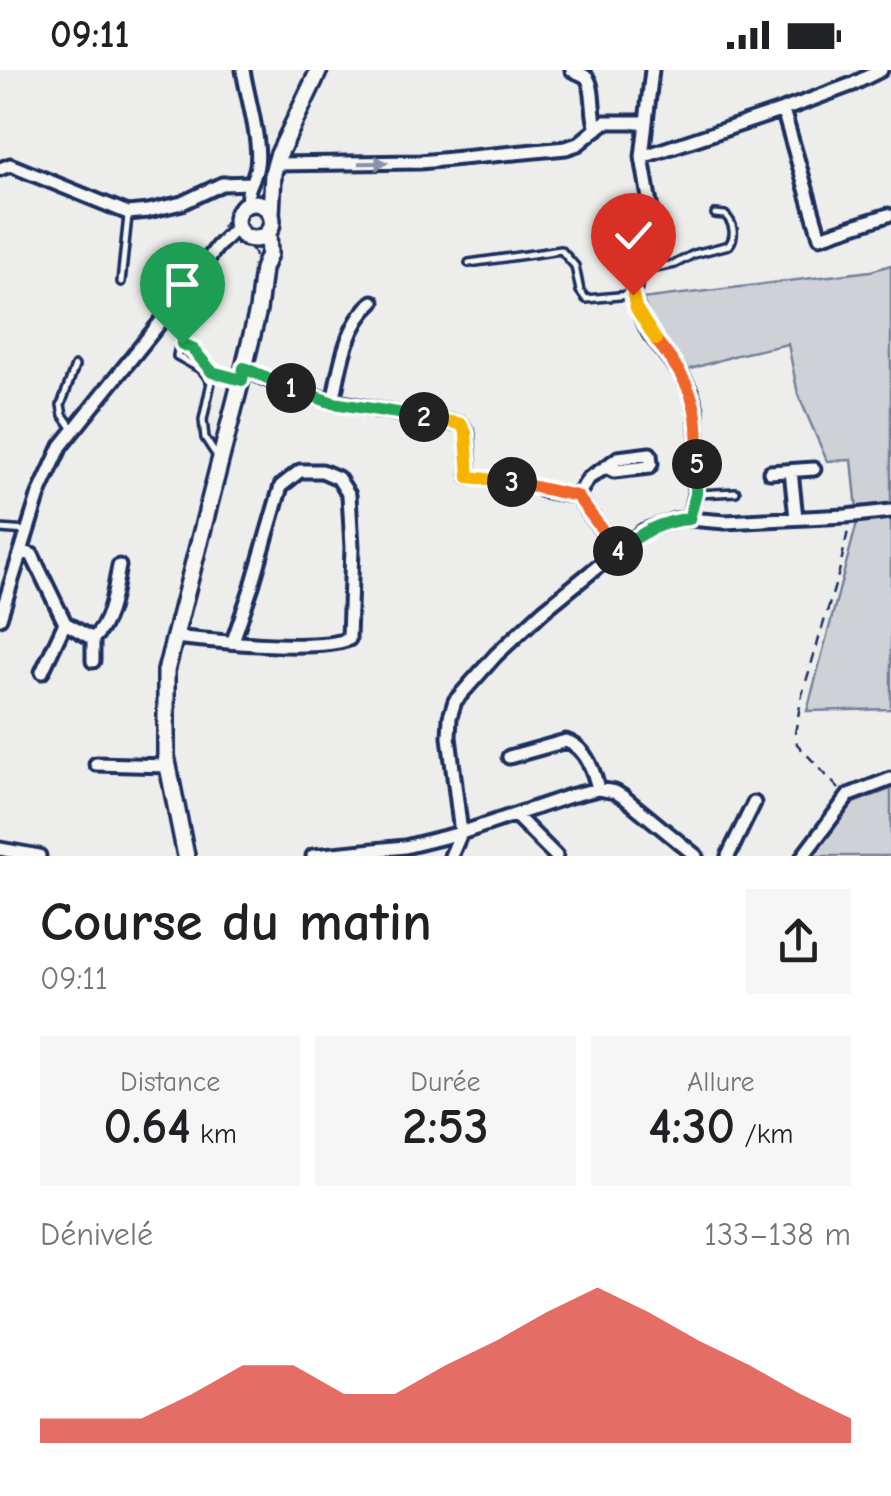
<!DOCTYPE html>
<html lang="fr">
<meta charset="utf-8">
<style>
:root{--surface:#fff;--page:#f6f6f6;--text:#202124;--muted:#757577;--accent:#d93025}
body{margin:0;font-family:"Comic Neue",sans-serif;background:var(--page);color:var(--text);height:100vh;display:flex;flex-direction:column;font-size:38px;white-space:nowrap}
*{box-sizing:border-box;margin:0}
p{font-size:32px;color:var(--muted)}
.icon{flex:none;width:55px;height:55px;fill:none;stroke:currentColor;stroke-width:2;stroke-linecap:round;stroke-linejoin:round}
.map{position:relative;height:786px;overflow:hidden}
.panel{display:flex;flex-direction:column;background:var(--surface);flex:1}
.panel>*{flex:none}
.pin{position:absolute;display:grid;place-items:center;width:85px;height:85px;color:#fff;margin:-102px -42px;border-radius:50% 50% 50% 0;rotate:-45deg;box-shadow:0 0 10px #0007}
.pin .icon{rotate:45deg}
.km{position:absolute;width:50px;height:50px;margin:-25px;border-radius:50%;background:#222;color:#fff;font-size:28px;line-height:50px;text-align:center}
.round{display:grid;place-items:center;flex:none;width:105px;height:105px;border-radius:0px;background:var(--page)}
.headline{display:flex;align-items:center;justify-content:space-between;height:170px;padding:0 40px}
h1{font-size:55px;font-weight:700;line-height:75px}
.metrics{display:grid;grid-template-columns:repeat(3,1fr);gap:15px;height:170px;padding:10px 40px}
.metrics div{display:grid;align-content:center;border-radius:0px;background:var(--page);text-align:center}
.metrics b{font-size:50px;font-weight:700}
.metrics small{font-size:28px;font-weight:400}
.metrics p{font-size:28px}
.chart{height:280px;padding:20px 40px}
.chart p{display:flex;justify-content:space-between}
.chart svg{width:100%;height:180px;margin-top:10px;fill:var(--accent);opacity:.7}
.status{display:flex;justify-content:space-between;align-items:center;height:70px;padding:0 50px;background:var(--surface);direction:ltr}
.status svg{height:28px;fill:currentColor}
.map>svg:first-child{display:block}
</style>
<div class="status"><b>09:11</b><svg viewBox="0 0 49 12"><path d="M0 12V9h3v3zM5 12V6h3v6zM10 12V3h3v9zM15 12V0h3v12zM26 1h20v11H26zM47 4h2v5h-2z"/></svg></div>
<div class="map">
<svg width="891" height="786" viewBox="0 0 891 786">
<rect width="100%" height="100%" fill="#edeeec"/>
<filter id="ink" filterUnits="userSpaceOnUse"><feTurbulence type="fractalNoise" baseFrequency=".01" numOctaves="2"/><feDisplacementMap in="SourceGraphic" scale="20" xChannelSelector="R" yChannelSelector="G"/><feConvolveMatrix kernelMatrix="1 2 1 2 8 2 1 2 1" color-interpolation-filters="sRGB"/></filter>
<g filter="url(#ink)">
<path fill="#ced2d7" stroke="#74809a" stroke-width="2.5" d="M 891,195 L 891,639 L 807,641 L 858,449 L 852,390 L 827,391 L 798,324 L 788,274 L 737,285 L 687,300 L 657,263 L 641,229 L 871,201 Z
M 891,719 L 891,786 L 811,786 L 853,733 Z"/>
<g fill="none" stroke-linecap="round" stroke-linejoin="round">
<g stroke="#1b2f5e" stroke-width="12">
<path id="lane" d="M 469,193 L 561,180 L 575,196 L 580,221 L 586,229 L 630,225
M 640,201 L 675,194 L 694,184 L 729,175 C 736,166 734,153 725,145 L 715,144
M 121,212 L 128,146
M 73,359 L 63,345 L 61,335 L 75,296
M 216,385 L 205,368 L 203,350 L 211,312 L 202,300 L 177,286 L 179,276 C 201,276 198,292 212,302 C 218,306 231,307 238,309
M 698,424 L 736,422
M 0,459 L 27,461"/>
</g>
<g stroke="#1b2f5e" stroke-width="19">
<path id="street" d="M 243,0 C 247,25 261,71 257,95 C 255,111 246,115 248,133
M 572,0 C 576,2 585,5 587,8 C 595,18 591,45 597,59
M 652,0 L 642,87 L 652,146 L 652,159 L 637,202 L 633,225 L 637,238 L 650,264 L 681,304 L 691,322 L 696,339 L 698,379 L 695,424 L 689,449
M 783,40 L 820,167 L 888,145
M 642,87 L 783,40 L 853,14 L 881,0
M 275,94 L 420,92 L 566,78 L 578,74 L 605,52 L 646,52
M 0,99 L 10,95 L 128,143 L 148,141 L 182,133 L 222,114 L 250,113
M 244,298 C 311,335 388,340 461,354 L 467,363 L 469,407
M 333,333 C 340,298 345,256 373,232
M 791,401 L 796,448
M 770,402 L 814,399
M 542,420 L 577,426 L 617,481
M 577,426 L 589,408 L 606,397 L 614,401 L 649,397 L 651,394 L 650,384 L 618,388 L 606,397
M 21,481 L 32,485 L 65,553 L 42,602
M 0,548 L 39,424 L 61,376 L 179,229 L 217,177 L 236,158
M 65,553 L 93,569 L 93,591
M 175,567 C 212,571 319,582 349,569 L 352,477 L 349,425 L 338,408 L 322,401 L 300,401 L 281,416 L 252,516 L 233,571
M 93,569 C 112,550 114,521 119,496
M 509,687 L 566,671 C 585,677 594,701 598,719
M 96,694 L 167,696
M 515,745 L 556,786
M 0,779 L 39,786
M 313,786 L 405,777 L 461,763 L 570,726 L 598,719 L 615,722 L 625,728 L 696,786
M 451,786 L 461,763 L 449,667 L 450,647 L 455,631 L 496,585 L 543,541 L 617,481 L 644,461 L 675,450 L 689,449 L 725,452 L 846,446 L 891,441
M 728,786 L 754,733
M 803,786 L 849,725 L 891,709"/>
</g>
<g stroke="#1b2f5e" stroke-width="22">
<path id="secondary" d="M236 151a18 18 0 1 1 36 0a18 18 0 1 1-36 0Z
M 271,145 L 273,103 L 278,86 L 319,0
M 186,786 L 166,686 L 166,601 L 244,298 L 258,240 L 263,199 L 269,184 L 268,163"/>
</g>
<path stroke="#1b2f5e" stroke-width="2.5" stroke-dasharray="10 8" stroke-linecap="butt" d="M 222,157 L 237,135
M 235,174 C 244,173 254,178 255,187
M 480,409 L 509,412 L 532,417
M 839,719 L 797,674 L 795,663 L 802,625 L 839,502 L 849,456"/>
<use href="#lane" stroke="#f6f6f2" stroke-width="5"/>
<use href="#street" stroke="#f6f6f2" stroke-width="11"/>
<use href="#secondary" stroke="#f6f6f2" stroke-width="15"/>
</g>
<defs><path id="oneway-solid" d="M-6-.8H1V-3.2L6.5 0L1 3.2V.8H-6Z" transform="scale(2.5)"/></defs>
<use fill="#8892a8" href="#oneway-solid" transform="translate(373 93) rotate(-1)"/>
</g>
<g fill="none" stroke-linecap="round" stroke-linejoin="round" filter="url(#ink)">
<g stroke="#fff" stroke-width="20">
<path id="split-1" d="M 182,274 L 192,278 L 212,302 L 242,310 L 244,298 L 291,318"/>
</g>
<g stroke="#fff" stroke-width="20">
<path id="split-2" d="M 291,318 L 333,333 L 424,347"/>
</g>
<g stroke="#fff" stroke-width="20">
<path id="split-3" d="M 424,347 L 461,354 L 466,363 L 469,407 L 512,412"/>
</g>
<g stroke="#fff" stroke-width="20">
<path id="split-4" d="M 512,412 L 577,426 L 618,481"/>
</g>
<g stroke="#fff" stroke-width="20">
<path id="split-5" d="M 618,481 C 640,464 660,451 689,449 L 696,424 L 697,394"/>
</g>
<g stroke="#fff" stroke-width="20">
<path id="split-6" d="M 656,270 C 693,317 700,334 697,394"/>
</g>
<g stroke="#fff" stroke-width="20">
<path id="split-7" d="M 633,225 L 636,238 L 656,270"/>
</g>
<use href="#split-1" stroke="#22a559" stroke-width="12"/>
<use href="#split-2" stroke="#22a559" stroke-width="12"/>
<use href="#split-3" stroke="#f5b400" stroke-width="12"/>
<use href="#split-4" stroke="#f0652b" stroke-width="12"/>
<use href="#split-5" stroke="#22a559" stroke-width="12"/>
<use href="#split-6" stroke="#f0652b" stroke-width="12"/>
<use href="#split-7" stroke="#f5b400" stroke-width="12"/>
</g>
</svg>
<div class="pin" style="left:182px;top:274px;background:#1e9e55"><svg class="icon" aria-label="arrive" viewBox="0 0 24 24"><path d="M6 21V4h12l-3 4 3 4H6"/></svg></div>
<div class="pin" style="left:633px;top:225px;background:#d93025"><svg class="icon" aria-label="check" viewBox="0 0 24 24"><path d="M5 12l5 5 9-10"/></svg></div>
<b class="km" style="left:291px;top:318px">1</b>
<b class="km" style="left:424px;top:347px">2</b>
<b class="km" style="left:512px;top:412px">3</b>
<b class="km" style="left:618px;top:481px">4</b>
<b class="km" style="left:697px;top:394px">5</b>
</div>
<section class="panel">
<div class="headline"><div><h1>Course du matin</h1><p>09:11</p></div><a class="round"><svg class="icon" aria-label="share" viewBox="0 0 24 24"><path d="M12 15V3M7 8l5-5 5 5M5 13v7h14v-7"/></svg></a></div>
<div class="metrics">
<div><p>Distance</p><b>0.64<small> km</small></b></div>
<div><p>Durée</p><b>2:53</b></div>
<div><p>Allure</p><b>4:30<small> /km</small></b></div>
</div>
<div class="chart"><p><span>Dénivelé</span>133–138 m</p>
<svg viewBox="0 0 160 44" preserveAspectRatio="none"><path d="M0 44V38L10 38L20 38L30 32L40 25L50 25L60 32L70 32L80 25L90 19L100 12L110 6L120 12L130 19L140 25L150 32L160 38V44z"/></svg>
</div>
</section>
